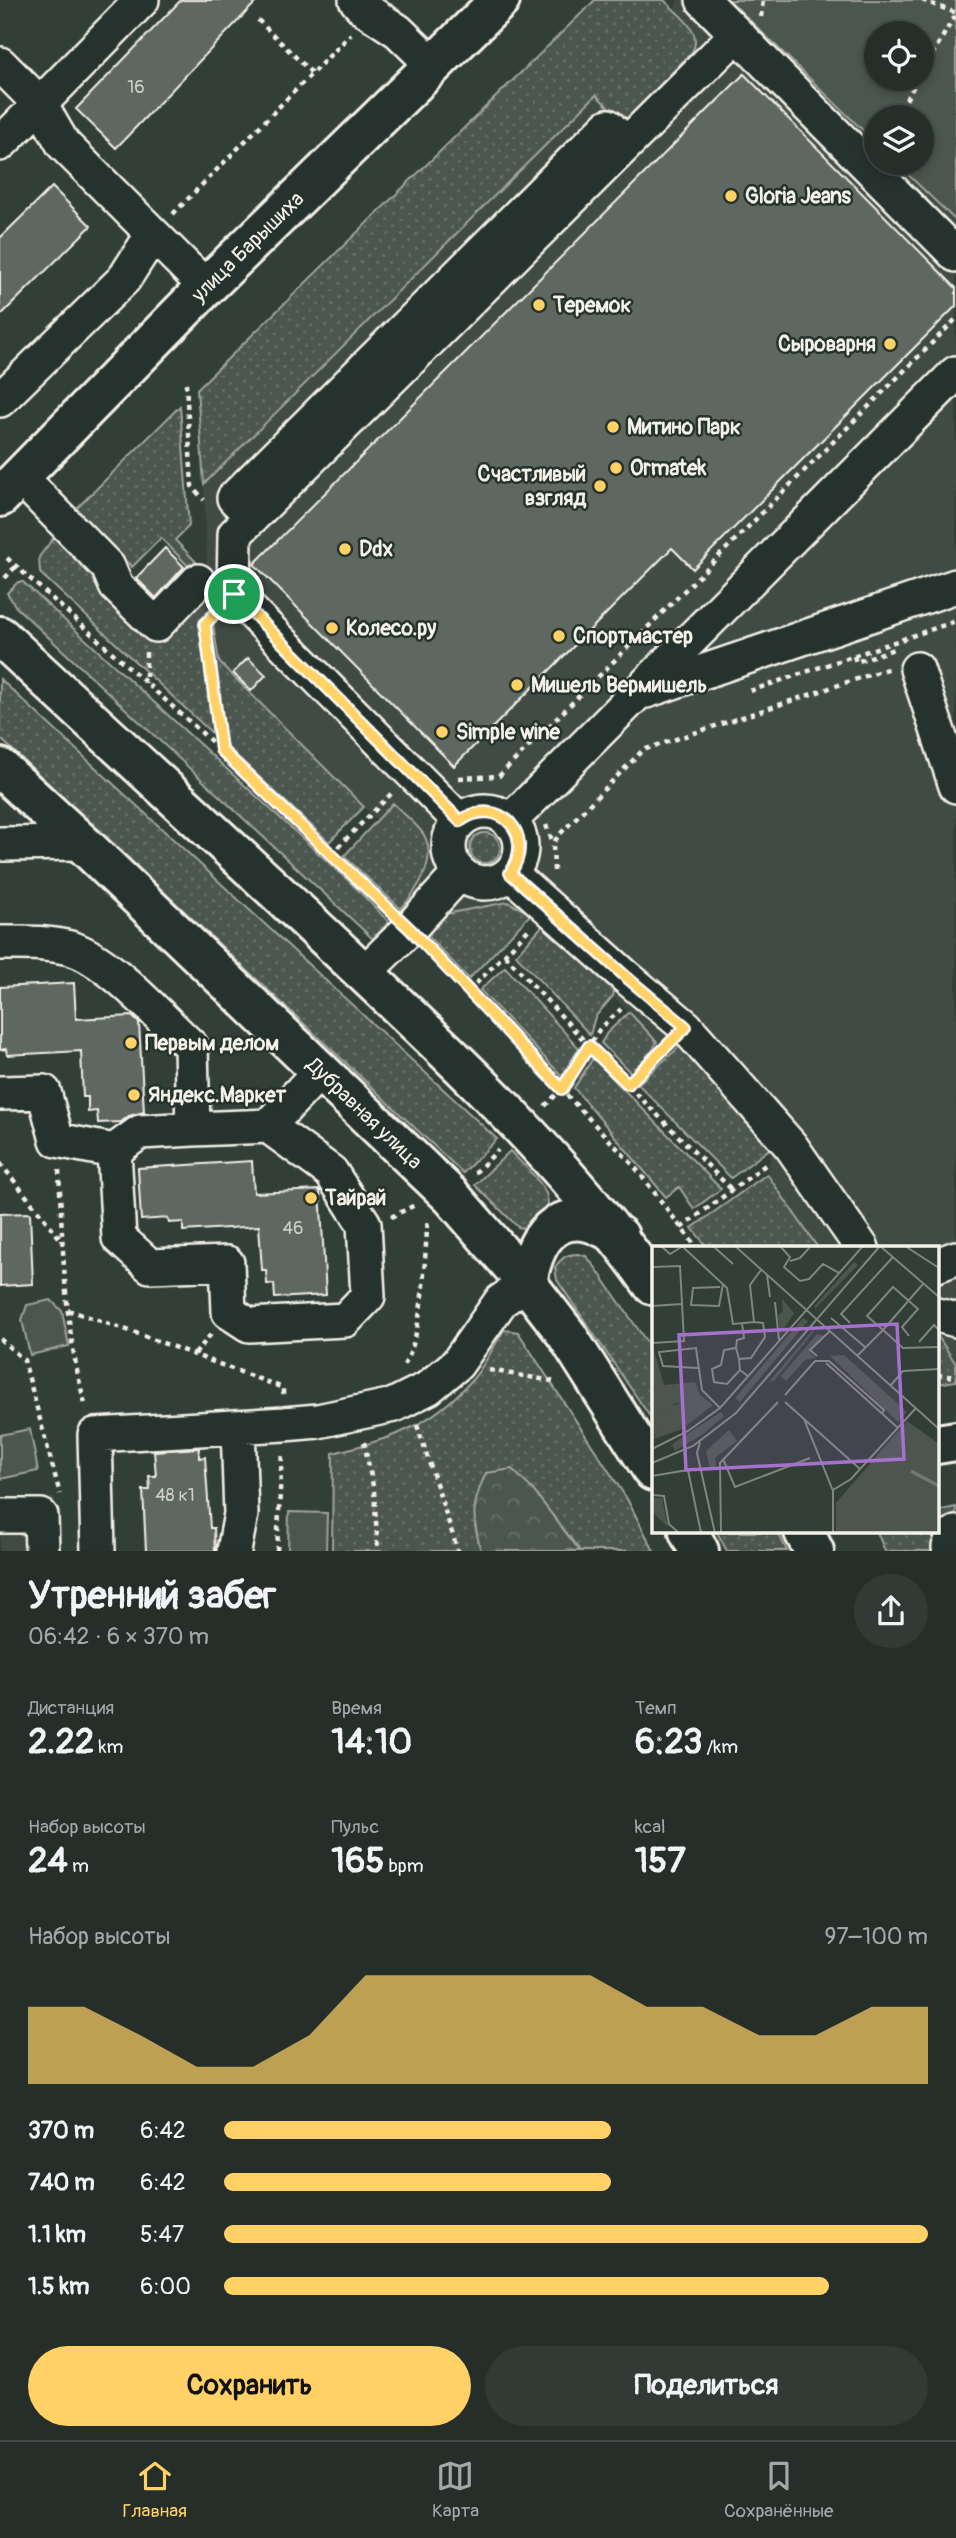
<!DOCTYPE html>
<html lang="ru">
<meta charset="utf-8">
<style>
:root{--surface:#262e2a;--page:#323a36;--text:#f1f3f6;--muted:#a4a8a8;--line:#424a47;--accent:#ffd166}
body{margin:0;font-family:Pangolin,sans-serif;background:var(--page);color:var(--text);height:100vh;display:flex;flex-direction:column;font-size:26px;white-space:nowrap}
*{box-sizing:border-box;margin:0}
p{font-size:23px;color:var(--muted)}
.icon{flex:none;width:38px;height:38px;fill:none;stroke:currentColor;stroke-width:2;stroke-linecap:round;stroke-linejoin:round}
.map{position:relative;height:1551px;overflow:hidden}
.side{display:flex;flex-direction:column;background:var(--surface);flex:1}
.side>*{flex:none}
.controls{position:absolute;left:864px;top:21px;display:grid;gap:14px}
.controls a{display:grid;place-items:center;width:70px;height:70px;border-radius:50%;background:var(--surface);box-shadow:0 4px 10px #0003,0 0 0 2px var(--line);font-size:35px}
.pin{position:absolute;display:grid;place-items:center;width:60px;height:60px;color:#fff;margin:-30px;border:4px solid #fff;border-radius:50%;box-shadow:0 2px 7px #0007}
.round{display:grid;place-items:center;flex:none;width:74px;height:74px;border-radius:37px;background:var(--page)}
.head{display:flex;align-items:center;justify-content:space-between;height:119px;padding:0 28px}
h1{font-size:38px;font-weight:700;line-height:52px}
.metrics{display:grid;grid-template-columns:repeat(3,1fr);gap:10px;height:119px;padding:7px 28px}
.metrics div{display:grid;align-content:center}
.metrics b{font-size:35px;font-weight:700}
.metrics small{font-size:19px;font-weight:400}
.metrics p{font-size:19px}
.chart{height:196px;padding:14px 28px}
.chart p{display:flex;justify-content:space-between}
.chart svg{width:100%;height:126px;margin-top:7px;fill:var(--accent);opacity:.7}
.cta{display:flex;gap:14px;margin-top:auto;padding:14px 28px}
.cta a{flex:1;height:80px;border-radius:42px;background:var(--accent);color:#111;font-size:28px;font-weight:700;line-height:80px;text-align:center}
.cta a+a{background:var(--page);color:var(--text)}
ul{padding:0 28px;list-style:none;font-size:23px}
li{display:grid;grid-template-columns:112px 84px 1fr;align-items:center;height:52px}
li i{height:18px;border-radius:9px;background:var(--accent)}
.menu{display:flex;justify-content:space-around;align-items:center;height:98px;border-top:2px solid var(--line);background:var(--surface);font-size:19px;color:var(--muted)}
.menu a{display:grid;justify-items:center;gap:4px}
.menu .on{color:var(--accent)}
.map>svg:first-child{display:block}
</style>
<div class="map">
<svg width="956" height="1551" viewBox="0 0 956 1551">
<defs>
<pattern id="grass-dots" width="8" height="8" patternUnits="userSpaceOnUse" patternTransform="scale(1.75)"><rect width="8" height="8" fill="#4c564f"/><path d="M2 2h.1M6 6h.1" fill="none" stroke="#666f68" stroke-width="1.8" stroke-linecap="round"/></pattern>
<pattern id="forest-crowns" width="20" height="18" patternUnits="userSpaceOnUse" patternTransform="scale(1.75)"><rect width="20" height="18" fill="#4c564f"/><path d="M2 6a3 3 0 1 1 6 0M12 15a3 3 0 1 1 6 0" fill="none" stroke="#666f68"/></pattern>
</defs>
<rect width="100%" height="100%" fill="#323e38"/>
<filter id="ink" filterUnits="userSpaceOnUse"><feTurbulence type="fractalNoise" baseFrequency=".0143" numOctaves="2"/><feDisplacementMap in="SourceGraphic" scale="14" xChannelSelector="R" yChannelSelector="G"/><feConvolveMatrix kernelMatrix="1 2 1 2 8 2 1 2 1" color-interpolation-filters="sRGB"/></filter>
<g filter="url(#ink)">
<path fill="#404b44" d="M 678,0 L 729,0 L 877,144 L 877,163 L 896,163 L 956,221 L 956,1364 L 937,1335 L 937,1248 L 818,1248 L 767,1174 L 772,1147 L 680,1046 L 657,1042 L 613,996 L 614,987 L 547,926 L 526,911 L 440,915 L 415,893 L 421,881 L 394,804 L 377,820 L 218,662 L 208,592 L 204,484 L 596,95 L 623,121 L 695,32 L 674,11 Z
M 0,1498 L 55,1498 L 56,1551 L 0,1551 Z"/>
<path fill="url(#grass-dots)" stroke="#a0a49c" stroke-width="2" d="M 595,0 L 664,0 C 678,15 704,30 692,52 L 624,122 L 596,95 L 204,484 L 197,389 Z
M 180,406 L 189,526 L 175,540 L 200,566 L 194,572 L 161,538 L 132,567 L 73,512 Z
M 58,532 L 96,572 L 95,580 L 153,640 L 208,592 L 219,662 L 364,807 L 329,842 L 40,573 L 39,557 Z
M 18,582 L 23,582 L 352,884 L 389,922 L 373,939 L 16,607 L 7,593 Z
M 0,679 L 497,1139 L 463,1173 L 0,738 Z
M 393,803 C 402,813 417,824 424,835 C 438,861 417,890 401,909 L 344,856 Z
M470 848a15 15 0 1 1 30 0a15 15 0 1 1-30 0Z
M 508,902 L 531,914 L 469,979 L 425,933 L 440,915 Z
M 544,924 L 615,987 L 613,996 L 595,1017 L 590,1035 L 516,955 Z
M 505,967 L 579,1048 L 562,1076 L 480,990 Z
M 629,1012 L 657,1042 L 653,1050 L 631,1073 L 601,1043 L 607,1033 Z
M 680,1046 L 694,1056 L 772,1147 L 731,1178 L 638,1084 Z
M 593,1058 L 721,1189 L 694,1209 L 679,1187 L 666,1197 L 574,1088 Z
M 510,1151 C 533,1176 573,1204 526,1229 L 518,1227 L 475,1185 Z
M 767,1174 L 818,1248 L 708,1248 L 692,1228 Z
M 578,1254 L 586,1256 L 593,1264 L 653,1351 L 653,1421 L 557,1280 L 555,1267 C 562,1258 566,1254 578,1254 Z
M 504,1330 L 518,1332 L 627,1499 L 654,1551 L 580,1551 L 532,1489 L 475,1526 L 481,1551 L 332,1551 L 333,1453 C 392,1438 429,1428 471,1381 C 484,1367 493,1347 504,1330 Z
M 937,1335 L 956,1364 L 956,1381 L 937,1384 Z
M 956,1507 L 956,1516 L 945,1523 L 933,1551 L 885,1551 L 877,1532 L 937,1532 L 937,1511 Z
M 717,1532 L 778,1532 L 787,1551 L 727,1551 Z"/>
<path fill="url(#forest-crowns)" stroke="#a0a49c" stroke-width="2" d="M 512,1469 L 532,1489 L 580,1551 L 481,1551 C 472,1517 471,1505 486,1473 Z"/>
<path fill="#4c564f" stroke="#a0a49c" stroke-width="2" fill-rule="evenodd" d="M 729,0 L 956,0 L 956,221 L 896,163 L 922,163 L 922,117 L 877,117 L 877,144 ZM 922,33 L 922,79 L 877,79 L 877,33 Z
M 51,1300 L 62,1311 L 69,1346 L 30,1355 L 22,1320 L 27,1305 Z
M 30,1429 L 38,1471 L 0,1479 L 0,1435 Z
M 289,1512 L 327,1513 L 326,1551 L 288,1551 Z"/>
<path fill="#5f6861" stroke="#f4f1e8" stroke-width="2" d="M 181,0 L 258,0 L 116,148 L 76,109 Z
M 744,74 L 956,288 L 956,306 L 693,569 L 672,548 L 454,766 L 254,564 Z
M 52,187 L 91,226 L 0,316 L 0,238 Z
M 165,548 L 184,567 L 156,598 L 136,578 Z
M 248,658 L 266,675 L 251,691 L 233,673 Z
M 74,983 L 76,1019 L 132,1016 L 139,1023 L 144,1112 L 129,1116 L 121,1122 L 98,1123 L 97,1111 L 88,1112 L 88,1097 L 83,1097 L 81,1051 L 7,1055 L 6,1049 L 0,1050 L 0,987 Z
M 252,1161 L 254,1193 L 320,1190 L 326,1295 L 275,1298 L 274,1284 L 267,1284 L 266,1270 L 262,1270 L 259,1226 L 183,1231 L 183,1222 L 169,1223 L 168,1218 L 141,1220 L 138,1168 Z
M 30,1213 L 33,1284 L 0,1286 L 0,1214 Z
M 199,1448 L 199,1458 L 205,1457 L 210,1528 L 214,1528 L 215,1551 L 146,1551 L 143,1490 L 150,1490 L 149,1476 L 156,1476 L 154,1451 Z"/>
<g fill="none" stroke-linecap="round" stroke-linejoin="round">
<g stroke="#f4f1e8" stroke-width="38">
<path id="minor" d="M 356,0 L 363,8 L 398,31 L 432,64
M 703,0 L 956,255
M 0,64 L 40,104 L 142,0
M 0,144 L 40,104 L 63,144 L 206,287
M 0,400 L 124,279 L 153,234
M 20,477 L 108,567 L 116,586 L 156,625 L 198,581
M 252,516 L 234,498 L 608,126 L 626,144
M 917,669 L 956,786
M 646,691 L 956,586
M449 847a36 36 0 1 1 72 0a36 36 0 1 1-72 0Z
M 460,821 L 234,594 L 235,534 L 737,34
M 509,822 L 956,373
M 0,844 L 82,843
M 510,873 L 625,976 L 686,1027 L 791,1146 L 862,1248
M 0,943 C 24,943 46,942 70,948 C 109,959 160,1018 191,1046 L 193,1129 L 268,1126 L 321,1070
M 364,973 L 409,929 L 460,873
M 0,1093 L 44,1092 L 57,1140 L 114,1151
M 193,1129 L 140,1132 L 114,1151 L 119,1238 L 150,1266 L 227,1263 L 229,1312 L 249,1325 L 345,1320 L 368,1296 L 364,1224 L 331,1172 L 268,1126
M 937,1265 L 956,1258
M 937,1315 L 956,1320
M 0,1516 L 41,1516 L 42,1551
M 98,1551 L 95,1435 L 284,1424 L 318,1421 L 394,1405 L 428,1388 L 457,1364 L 501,1301 L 527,1283
M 234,1551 L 241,1514 L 238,1427
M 950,1551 L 949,1547 L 956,1533"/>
</g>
<g stroke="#f4f1e8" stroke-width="44">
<g id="major">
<path id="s1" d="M 0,497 L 206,287 L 500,0"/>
<path d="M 0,636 C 118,746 237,854 354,964 C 461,1064 568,1165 653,1285"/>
<path id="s2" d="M 0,768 L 82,843 L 451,1196 L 527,1283 L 567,1335 L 653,1471"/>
<path d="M 527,1283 C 532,1253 545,1215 583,1221 C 596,1222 608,1230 619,1236"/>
<path d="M 937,1444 L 956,1441"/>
<path d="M 689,1532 L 699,1551"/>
<path d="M 804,1532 L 814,1551"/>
</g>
</g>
<path stroke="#f4f1e8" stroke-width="4.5" stroke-dasharray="5 5" stroke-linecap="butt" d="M 922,0 L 956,13
M 761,17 L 763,0
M 258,20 L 312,73
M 922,72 L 956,14
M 896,117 L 918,79
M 173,214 L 351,34
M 186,383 L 192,486 L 204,500
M 7,558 L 221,750 L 389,909
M 5,578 L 16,566
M 214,615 L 205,624 L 221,748
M 146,652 L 146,683
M 854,656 L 856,662 L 894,649
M 750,691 L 956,621
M 459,778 L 499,776 L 956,319
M 546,825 L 553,843
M 331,854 L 392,793
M 554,871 L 553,844 L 559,835 L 643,750 L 890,668
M 429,950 L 634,1166 L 697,1248
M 505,955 L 589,1046 L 732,1190
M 469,991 L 529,929
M 628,1084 L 666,1047
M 545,1106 L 562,1089 L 599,1030 L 621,1009
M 0,1163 L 62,1241
M 59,1170 C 63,1249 64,1331 86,1407
M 475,1173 L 498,1150
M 391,1217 L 415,1205
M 681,1228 L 768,1163
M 68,1310 L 139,1334 L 283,1388 L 283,1395
M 0,1339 L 24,1360 L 60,1494
M 195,1354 L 212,1333
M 404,1365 C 424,1334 424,1258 428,1219
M 489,1370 L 558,1382
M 937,1375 L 956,1377
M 417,1425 L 458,1551
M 364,1442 L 374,1491 L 378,1551
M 277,1551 L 282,1452"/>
<use href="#minor" stroke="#26332d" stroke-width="33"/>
<use href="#major" stroke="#26332d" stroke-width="38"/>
</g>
</g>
<g fill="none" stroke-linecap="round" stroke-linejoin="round" filter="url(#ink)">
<g stroke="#fff" stroke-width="14">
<path id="route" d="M 234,594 L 460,821 C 499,794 537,835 510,873 L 625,976 L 686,1027 L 628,1084 L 589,1046 L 562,1089 L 410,929 L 221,750 L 205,624 Z"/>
</g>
<use href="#route" stroke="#ffd166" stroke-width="9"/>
</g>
<g fill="#ffd166" stroke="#26332d" stroke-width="2.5">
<circle cx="731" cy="196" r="7"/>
<circle cx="539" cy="305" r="7"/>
<circle cx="890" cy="344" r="7"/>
<circle cx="613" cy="427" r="7"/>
<circle cx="616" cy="468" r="7"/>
<circle cx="600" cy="486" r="7"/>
<circle cx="345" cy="549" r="7"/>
<circle cx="332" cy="628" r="7"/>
<circle cx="559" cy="636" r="7"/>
<circle cx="517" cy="685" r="7"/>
<circle cx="442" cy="732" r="7"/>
<circle cx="131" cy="1043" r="7"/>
<circle cx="134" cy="1095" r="7"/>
<circle cx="311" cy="1198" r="7"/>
</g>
<g text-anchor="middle" stroke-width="5" stroke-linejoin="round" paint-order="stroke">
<g font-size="18" fill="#cfcfc6">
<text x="136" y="93">16</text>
<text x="293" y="1234">46</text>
<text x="175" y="1501">48 к1</text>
</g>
<g font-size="21" font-weight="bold" fill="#f4f1e8" stroke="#26332d" text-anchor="start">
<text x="745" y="203">Gloria Jeans</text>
<text x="553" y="312">Теремок</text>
<text x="876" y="351" text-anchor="end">Сыроварня</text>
<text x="627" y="434">Митино Парк</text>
<text x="630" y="475">Ormatek</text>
<text x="586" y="481" text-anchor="end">Счастливый<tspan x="586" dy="24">взгляд</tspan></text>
<text x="359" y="556">Ddx</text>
<text x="346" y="635">Колесо.ру</text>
<text x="573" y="643">Спортмастер</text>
<text x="531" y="692">Мишель Вермишель</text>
<text x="456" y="739">Simple wine</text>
<text x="145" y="1050">Первым делом</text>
<text x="148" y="1102">Яндекс.Маркет</text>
<text x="325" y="1205">Тайрай</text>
</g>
<g font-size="21" fill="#f4f1e8" stroke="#26332d">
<text dy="7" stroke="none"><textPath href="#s1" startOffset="352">улица Барышиха</textPath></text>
<text dy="7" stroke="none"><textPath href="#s2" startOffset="502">Дубравная улица</textPath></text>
</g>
</g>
<g transform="translate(652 1246)">
<rect width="287" height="287" fill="#323e38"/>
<path d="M 202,16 L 206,19 L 163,63 L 163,59 ZM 130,53 L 142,67 L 128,88 L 126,69 L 131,65 ZM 151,72 L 156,75 L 88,156 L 83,152 ZM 163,84 L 123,134 L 116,137 L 160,85 ZM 165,88 L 171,90 L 157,106 L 163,112 L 153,114 L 134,135 L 129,130 ZM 1,101 L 12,139 L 43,136 L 48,149 L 61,159 L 30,183 L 0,194 L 10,178 L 30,172 L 42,161 L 34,156 L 22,158 L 18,171 L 0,162 ZM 192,109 L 255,166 L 246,176 L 178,110 ZM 69,166 L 72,170 L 51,188 L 23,205 L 20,198 ZM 77,184 L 85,195 L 63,212 L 64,220 L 58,223 L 54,205 ZM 0,252 L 10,252 L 16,281 L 0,266 Z" fill="#4c564f"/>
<path d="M 34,156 L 42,161 L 26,178 L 10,179 L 0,193 L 0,162 L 18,171 L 19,160 Z" fill="#4c564f"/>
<path d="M 255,175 L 287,198 L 287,287 L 184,287 L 184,257 Z" fill="#4c564f"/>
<path fill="none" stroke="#727972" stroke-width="3.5" d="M 259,225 L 287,240"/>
<path fill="none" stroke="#80867e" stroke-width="2" d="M 9,0 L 18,8 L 31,0M 61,0 L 81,18M 83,0 L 287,183M 128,0 L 138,11 L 132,21 L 148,35 L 157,33 L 171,18 L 187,27M 228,0 L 287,51M 253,0 L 287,22M 31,1 L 75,42 L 81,78 L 102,76 L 98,39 L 109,24M 138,15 L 148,12 L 159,0M 0,21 L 28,20 L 32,95 L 0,97M 115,29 L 118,51M 271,38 L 231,84 L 251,102 L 287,101M 68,41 L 41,42 L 39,59 L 67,60 L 71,38M 123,56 L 127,94M 0,60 L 30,58M 179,72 L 213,101M 198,77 L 189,68 L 241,11M 267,96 L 282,79 L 287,84M 84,102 L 85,94 L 92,92 L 90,77M 206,109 L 231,84 L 215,70 L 241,41 L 266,63 L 250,81 L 257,90M 165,110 L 158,104 L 178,85M 87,113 L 84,102 L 72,104 L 69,119 L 60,123 L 62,136 L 75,138 L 88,124M 174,117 L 246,182M 46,122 L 11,120 L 7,106 L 44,102 L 50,144 L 68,162M 97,131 L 88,124 L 87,113 L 99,112 L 113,91 L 111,77 L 102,76M 239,139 L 251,125 L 287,123M 133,149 L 163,115 L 177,115 L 232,164 L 230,167M 133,156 L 208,223M 152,173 L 181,245 L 181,287M 48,196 L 45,207 L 63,287M 0,203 L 36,185 L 68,162 L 211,0M 71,213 L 83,241 L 158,212M 0,217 L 41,200 L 84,167 L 228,0M 0,230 L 36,224 L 49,287M 181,244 L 199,233 L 264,162M 0,249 L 12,250 L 17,278 L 27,287M 69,287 L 68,217 L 126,156"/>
<path fill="#a571cd" fill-opacity="0.15" stroke="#a571cd" stroke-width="3.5" d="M 245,78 L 252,213 L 34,224 L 27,89 Z"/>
<rect width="287" height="287" fill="none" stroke="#f4f1e8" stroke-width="3.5"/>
</g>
</svg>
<div class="controls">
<a><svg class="icon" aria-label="locate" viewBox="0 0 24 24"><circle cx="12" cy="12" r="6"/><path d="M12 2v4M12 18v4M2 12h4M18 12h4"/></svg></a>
<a><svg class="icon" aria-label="layers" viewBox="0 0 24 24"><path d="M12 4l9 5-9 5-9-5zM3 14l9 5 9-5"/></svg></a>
</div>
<div class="pin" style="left:234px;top:594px;background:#1e9e55"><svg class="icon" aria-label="arrive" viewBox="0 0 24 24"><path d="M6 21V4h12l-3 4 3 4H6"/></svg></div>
</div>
<section class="side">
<div class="head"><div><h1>Утренний забег</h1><p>06:42 · 6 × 370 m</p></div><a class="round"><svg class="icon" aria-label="share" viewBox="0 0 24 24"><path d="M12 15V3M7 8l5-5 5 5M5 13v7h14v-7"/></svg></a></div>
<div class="metrics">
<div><p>Дистанция</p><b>2.22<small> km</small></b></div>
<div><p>Время</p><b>14:10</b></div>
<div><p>Темп</p><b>6:23<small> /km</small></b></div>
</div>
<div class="metrics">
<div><p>Набор высоты</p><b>24<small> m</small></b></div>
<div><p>Пульс</p><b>165<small> bpm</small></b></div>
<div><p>kcal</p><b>157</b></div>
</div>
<div class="chart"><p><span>Набор высоты</span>97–100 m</p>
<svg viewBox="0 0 160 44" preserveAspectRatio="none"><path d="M0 44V17L10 17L20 27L30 38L40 38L50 27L60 6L70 6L80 6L90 6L100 6L110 17L120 17L130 27L140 27L150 17L160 17V44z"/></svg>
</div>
<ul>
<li><b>370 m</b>6:42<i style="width:55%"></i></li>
<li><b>740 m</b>6:42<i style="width:55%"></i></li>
<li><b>1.1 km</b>5:47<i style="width:100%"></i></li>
<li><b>1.5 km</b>6:00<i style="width:86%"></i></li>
</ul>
<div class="cta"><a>Сохранить</a><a>Поделиться</a></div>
</section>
<nav class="menu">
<a class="on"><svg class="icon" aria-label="home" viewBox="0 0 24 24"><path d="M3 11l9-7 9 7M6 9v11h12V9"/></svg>Главная</a>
<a><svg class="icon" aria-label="map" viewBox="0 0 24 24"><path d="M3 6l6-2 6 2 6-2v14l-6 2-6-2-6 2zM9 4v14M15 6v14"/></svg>Карта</a>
<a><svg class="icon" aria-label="saved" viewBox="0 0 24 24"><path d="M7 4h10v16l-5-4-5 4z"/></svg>Сохранённые</a>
</nav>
